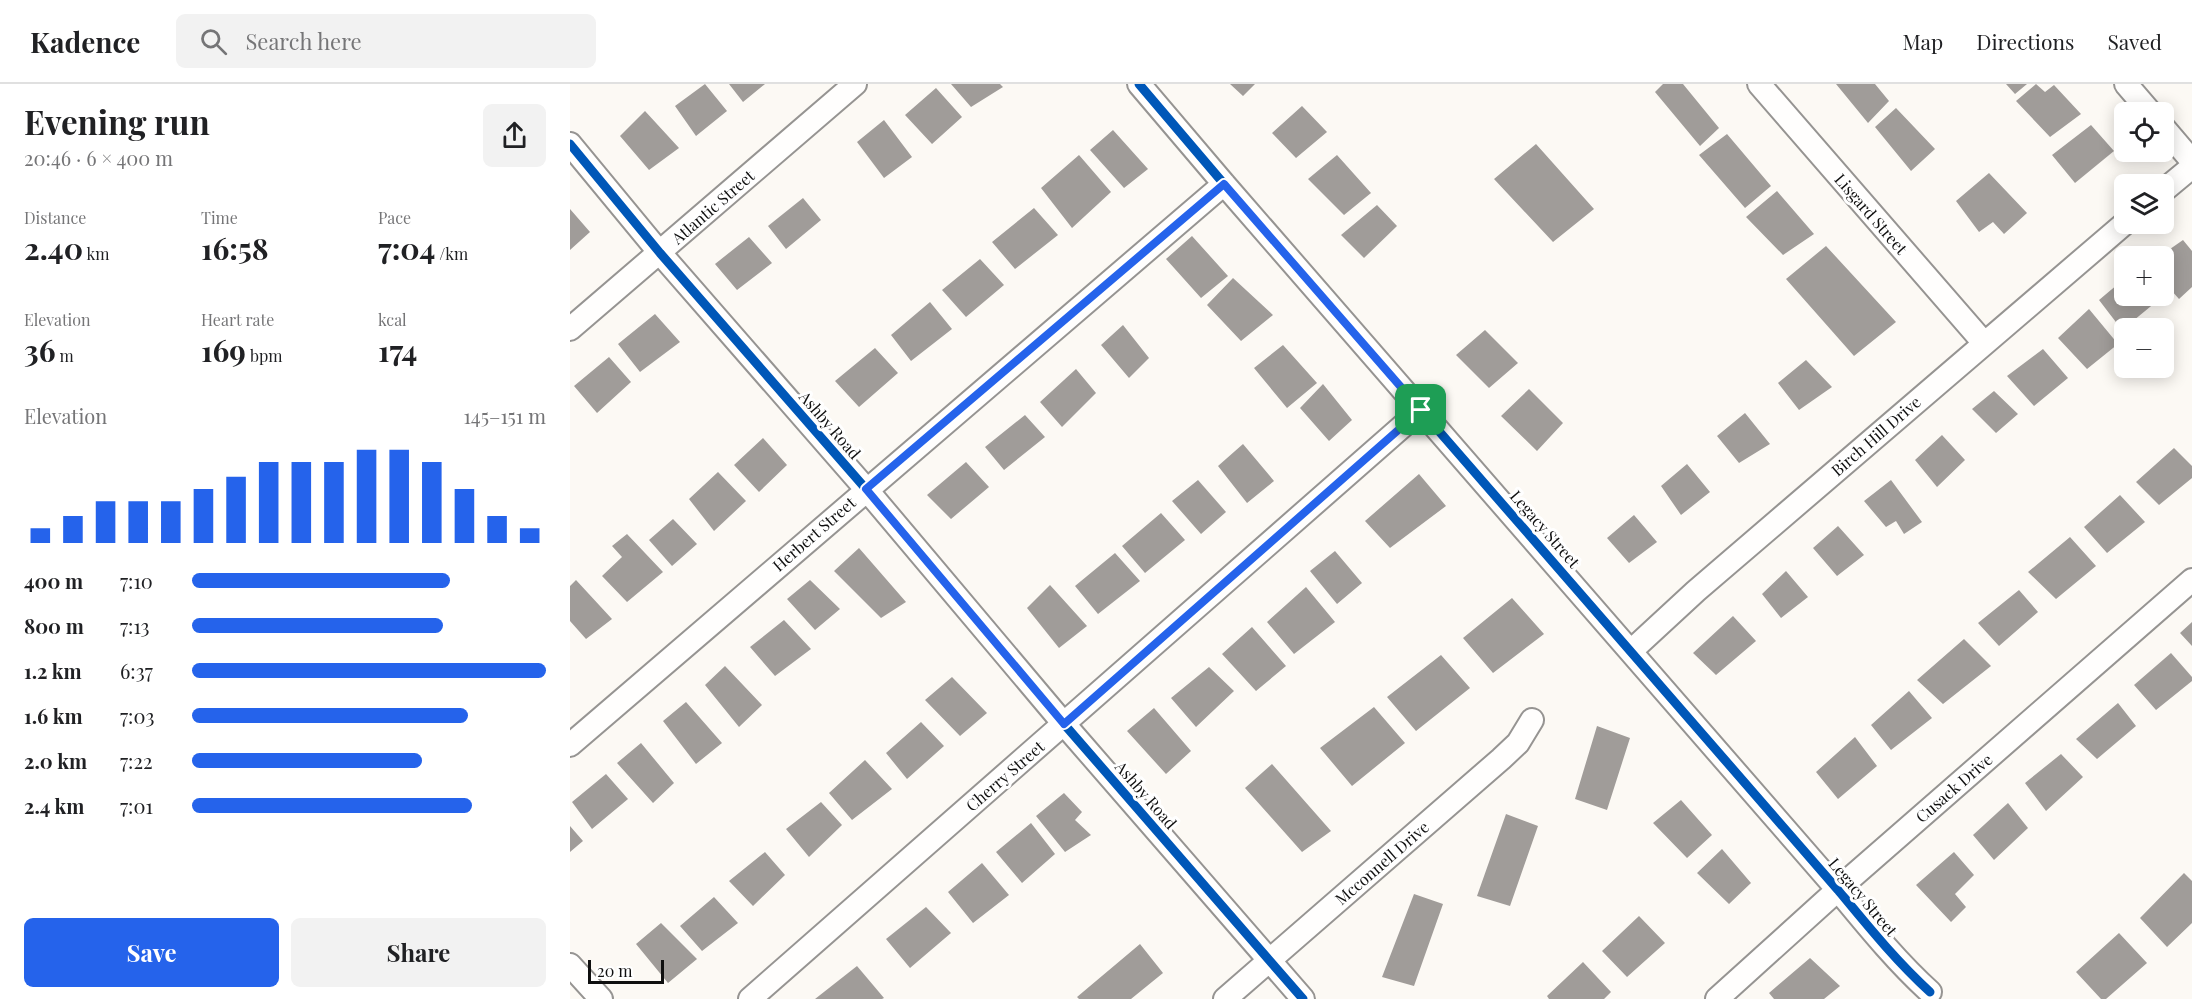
<!DOCTYPE html>
<meta charset="utf-8">
<style>
:root{--surface:#fff;--page:#f2f2f2;--text:#202124;--muted:#757577;--line:#e0e0e0;--accent:#2563eb}
body{margin:0;font-family:"Playfair Display",serif;background:var(--page);color:var(--text);height:100vh;display:flex;flex-direction:column;font-size:22px;white-space:nowrap}
*{box-sizing:border-box;margin:0}
p{font-size:20px;color:var(--muted)}
.icon{flex:none;width:33px;height:33px;fill:none;stroke:currentColor;stroke-width:2;stroke-linecap:round;stroke-linejoin:round}
.map{position:relative;flex:1;overflow:hidden}
.panel{display:flex;flex-direction:column;background:var(--surface);width:570px}
.panel>*{flex:none}
.buttons{position:absolute;left:1544px;top:18px;display:grid;gap:12px}
.buttons a{display:grid;place-items:center;width:60px;height:60px;border-radius:9px;background:var(--surface);box-shadow:0 3px 15px #0003;font-size:30px}
.scale{position:absolute;left:18px;bottom:15px;width:76px;box-sizing:border-box;padding-left:6px;border:3px solid #0f0f0f;border-top:0;font-size:16px;line-height:21px;white-space:nowrap;color:#0f0f0f;-webkit-text-stroke:4px #fff;paint-order:stroke}
.pin{position:absolute;display:grid;place-items:center;width:51px;height:51px;color:#fff;margin:-26px;border-radius:12px;box-shadow:0 3px 9px #0006}
.round{display:grid;place-items:center;flex:none;width:63px;height:63px;border-radius:9px;background:var(--page)}
.overview{display:flex;align-items:center;justify-content:space-between;height:102px;padding:0 24px}
h1{font-size:33px;font-weight:700;line-height:45px}
.figures{display:grid;grid-template-columns:repeat(3,1fr);gap:9px;height:102px;padding:6px 24px}
.figures div{display:grid;align-content:center}
.figures b{font-size:30px;font-weight:700}
.figures small{font-size:16px;font-weight:400}
.figures p{font-size:16px}
.chart{height:168px;padding:12px 24px}
.chart p{display:flex;justify-content:space-between}
.chart svg{width:100%;height:108px;margin-top:6px;stroke:var(--accent);stroke-width:6}
.action{display:flex;gap:12px;margin-top:auto;padding:12px 24px}
.action a{flex:1;height:69px;border-radius:9px;background:var(--accent);color:#fff;font-size:24px;font-weight:700;line-height:69px;text-align:center}
.action a+a{background:var(--page);color:var(--text)}
ul{padding:0 24px;list-style:none;font-size:20px}
li{display:grid;grid-template-columns:96px 72px 1fr;align-items:center;height:45px}
li i{height:15px;border-radius:8px;background:var(--accent)}
header{display:flex;align-items:center;gap:36px;box-sizing:border-box;height:84px;padding:0 30px;background:var(--surface);border-bottom:2px solid var(--line)}
header strong{font-size:28px}
nav{display:flex;gap:33px;margin-inline-start:auto;font-size:21px}
.search{width:420px;height:54px;background:var(--page);display:flex;align-items:center;gap:15px;box-sizing:border-box;padding:0 21px;border-radius:9px;color:var(--muted);font-size:22px}
main{display:flex;flex:1;min-height:0}
.map>svg:first-child{display:block}
</style>
<header>
<strong>Kadence</strong>
<div class="search"><svg class="icon" aria-label="search" viewBox="0 0 24 24"><circle cx="10" cy="10" r="6"/><path d="M15 15l6 6"/></svg>Search here</div>
<nav><a>Map</a><a>Directions</a><a>Saved</a></nav>
</header>
<main>
<section class="panel">
<div class="overview"><div><h1>Evening run</h1><p>20:46 · 6 × 400 m</p></div><a class="round"><svg class="icon" aria-label="share" viewBox="0 0 24 24"><path d="M12 15V3M7 8l5-5 5 5M5 13v7h14v-7"/></svg></a></div>
<div class="figures">
<div><p>Distance</p><b>2.40<small> km</small></b></div>
<div><p>Time</p><b>16:58</b></div>
<div><p>Pace</p><b>7:04<small> /km</small></b></div>
</div>
<div class="figures">
<div><p>Elevation</p><b>36<small> m</small></b></div>
<div><p>Heart rate</p><b>169<small> bpm</small></b></div>
<div><p>kcal</p><b>174</b></div>
</div>
<div class="chart"><p><span>Elevation</span>145–151 m</p>
<svg viewBox="0 0 160 44" preserveAspectRatio="none"><path d="M5 44V38M15 44V33M25 44V27M35 44V27M45 44V27M55 44V22M65 44V17M75 44V11M85 44V11M95 44V11M105 44V6M115 44V6M125 44V11M135 44V22M145 44V33M155 44V38"/></svg>
</div>
<ul>
<li><b>400 m</b>7:10<i style="width:73%"></i></li>
<li><b>800 m</b>7:13<i style="width:71%"></i></li>
<li><b>1.2 km</b>6:37<i style="width:100%"></i></li>
<li><b>1.6 km</b>7:03<i style="width:78%"></i></li>
<li><b>2.0 km</b>7:22<i style="width:65%"></i></li>
<li><b>2.4 km</b>7:01<i style="width:79%"></i></li>
</ul>
<div class="action"><a>Save</a><a>Share</a></div>
</section>
<div class="map">
<svg width="1622" height="915" viewBox="0 0 1622 915">
<rect width="100%" height="100%" fill="#fcf9f4"/>
<path fill="#a09c99" d="M 135,0 L 157,27 L 126,52 L 105,22 Z
M 159,0 L 195,0 L 173,18 Z
M 381,0 L 430,0 L 433,3 L 401,23 Z
M 660,0 L 685,0 L 673,12 Z
M 1093,0 L 1113,0 L 1149,44 L 1130,62 L 1085,8 Z
M 1266,0 L 1305,0 L 1319,17 L 1298,39 Z
M 1436,0 L 1457,0 L 1445,10 Z
M 1466,0 L 1475,8 L 1484,1 L 1511,30 L 1480,53 L 1446,17 Z
M 366,4 L 392,33 L 362,60 L 335,31 Z
M 732,22 L 757,48 L 726,74 L 702,49 Z
M 1326,24 L 1365,65 L 1341,87 L 1305,43 Z
M 75,27 L 109,64 L 79,86 L 50,52 Z
M 314,36 L 342,73 L 314,94 L 287,58 Z
M 1521,41 L 1544,67 L 1505,99 L 1482,71 Z
M 543,46 L 578,85 L 554,104 L 520,66 Z
M 1157,50 L 1201,102 L 1175,124 L 1129,71 Z
M 966,60 L 1024,125 L 983,158 L 924,95 Z
M 509,71 L 541,108 L 502,144 L 471,104 Z
M 767,71 L 801,109 L 774,131 L 738,95 Z
M 1419,89 L 1457,129 L 1434,150 L 1423,138 L 1409,148 L 1386,117 Z
M 1207,107 L 1244,150 L 1213,171 L 1176,133 Z
M 233,114 L 251,136 L 216,165 L 198,142 Z
M 807,121 L 827,142 L 794,174 L 771,151 Z
M 464,124 L 488,151 L 445,185 L 422,158 Z
M 0,125 L 20,148 L 0,166 Z
M 622,152 L 658,192 L 631,214 L 596,175 Z
M 179,153 L 202,179 L 167,206 L 145,180 Z
M 1613,156 L 1622,167 L 1622,203 L 1609,215 L 1593,197 L 1593,172 L 1590,172 Z
M 1256,162 L 1326,238 L 1284,272 L 1216,195 Z
M 410,175 L 434,201 L 396,233 L 372,206 Z
M 663,194 L 703,231 L 671,257 L 637,221 Z
M 1554,195 L 1554,212 L 1581,212 L 1586,218 L 1552,246 L 1529,216 Z
M 360,218 L 382,245 L 341,277 L 321,251 Z
M 1519,225 L 1548,260 L 1517,285 L 1488,254 Z
M 85,230 L 110,258 L 70,288 L 48,260 Z
M 553,241 L 579,274 L 559,294 L 531,261 Z
M 915,246 L 948,279 L 919,304 L 886,271 Z
M 713,261 L 747,299 L 717,324 L 684,284 Z
M 305,264 L 328,289 L 289,323 L 265,297 Z
M 1473,265 L 1498,294 L 1464,322 L 1437,292 Z
M 39,273 L 61,298 L 27,329 L 4,302 Z
M 1236,276 L 1262,303 L 1229,326 L 1208,299 Z
M 506,285 L 526,309 L 492,343 L 470,318 Z
M 753,300 L 782,336 L 759,357 L 730,324 Z
M 959,305 L 993,339 L 967,367 L 931,332 Z
M 1424,307 L 1448,330 L 1426,349 L 1402,325 Z
M 1175,329 L 1200,360 L 1169,379 L 1147,352 Z
M 455,331 L 475,353 L 434,386 L 415,363 Z
M 1372,351 L 1395,376 L 1367,403 L 1345,376 Z
M 193,354 L 217,381 L 189,408 L 164,381 Z
M 673,360 L 704,397 L 677,419 L 648,382 Z
M 1604,364 L 1622,382 L 1622,394 L 1589,421 L 1566,398 Z
M 396,378 L 419,403 L 381,435 L 357,411 Z
M 1117,380 L 1140,408 L 1111,431 L 1091,402 Z
M 148,388 L 176,417 L 144,447 L 119,415 Z
M 849,390 L 876,422 L 820,464 L 795,437 Z
M 628,396 L 656,428 L 631,450 L 602,417 Z
M 1321,396 L 1352,438 L 1334,450 L 1326,437 L 1316,443 L 1294,417 Z
M 1550,411 L 1575,438 L 1537,469 L 1514,443 Z
M 591,429 L 615,456 L 575,489 L 552,462 Z
M 1064,431 L 1087,458 L 1059,479 L 1037,454 Z
M 103,435 L 127,460 L 102,482 L 79,456 Z
M 1268,442 L 1294,471 L 1267,492 L 1243,464 Z
M 57,450 L 93,488 L 57,518 L 32,492 L 52,473 L 42,462 Z
M 1500,453 L 1526,482 L 1486,515 L 1458,488 Z
M 289,464 L 336,518 L 311,534 L 264,487 Z
M 765,467 L 792,499 L 767,520 L 740,487 Z
M 545,469 L 570,497 L 528,530 L 505,502 Z
M 1216,487 L 1238,513 L 1211,534 L 1192,510 Z
M 6,496 L 42,535 L 16,555 L 0,537 L 0,502 Z
M 240,496 L 270,525 L 245,546 L 217,515 Z
M 480,501 L 517,542 L 489,564 L 457,524 Z
M 736,503 L 765,538 L 724,570 L 697,538 Z
M 1449,506 L 1468,528 L 1429,562 L 1408,539 Z
M 942,514 L 974,550 L 923,589 L 893,554 Z
M 1163,532 L 1186,557 L 1146,591 L 1123,569 Z
M 214,536 L 241,565 L 205,592 L 180,563 Z
M 1622,538 L 1622,562 L 1610,549 Z
M 682,543 L 716,582 L 686,607 L 652,570 Z
M 1394,555 L 1421,582 L 1373,620 L 1347,596 Z
M 1601,569 L 1622,593 L 1622,597 L 1586,626 L 1564,601 Z
M 871,571 L 900,604 L 846,647 L 817,613 Z
M 155,582 L 192,621 L 169,643 L 135,601 Z
M 639,583 L 664,607 L 626,643 L 601,614 Z
M 382,593 L 417,629 L 390,652 L 355,616 Z
M 1339,607 L 1362,634 L 1321,666 L 1301,641 Z
M 116,618 L 152,659 L 126,680 L 93,637 Z
M 1548,619 L 1566,642 L 1527,675 L 1506,655 Z
M 804,623 L 835,659 L 782,702 L 750,664 Z
M 584,624 L 621,667 L 596,690 L 557,647 Z
M 351,638 L 374,662 L 337,695 L 316,669 Z
M 1027,642 L 1060,654 L 1037,726 L 1005,715 Z
M 1285,653 L 1307,682 L 1268,715 L 1246,688 Z
M 71,659 L 104,699 L 83,719 L 47,679 Z
M 1491,670 L 1513,693 L 1476,727 L 1455,699 Z
M 295,676 L 322,705 L 282,736 L 259,709 Z
M 702,680 L 761,747 L 732,768 L 675,704 Z
M 36,690 L 58,715 L 22,745 L 2,718 Z
M 494,709 L 512,728 L 505,736 L 521,751 L 495,768 L 466,732 Z
M 1111,716 L 1142,751 L 1117,774 L 1083,739 Z
M 251,718 L 272,741 L 239,773 L 216,745 Z
M 1438,719 L 1458,744 L 1424,776 L 1403,751 Z
M 936,730 L 968,742 L 940,822 L 907,812 Z
M 461,739 L 485,770 L 452,799 L 426,768 Z
M 0,742 L 13,757 L 0,768 Z
M 1152,765 L 1181,799 L 1159,820 L 1127,789 Z
M 195,768 L 215,791 L 183,822 L 159,797 Z
M 1384,768 L 1404,791 L 1385,810 L 1396,823 L 1381,838 L 1346,801 Z
M 412,779 L 439,811 L 403,839 L 378,808 Z
M 1614,789 L 1622,797 L 1622,839 L 1597,863 L 1570,834 Z
M 844,810 L 873,820 L 844,902 L 812,893 Z
M 144,813 L 168,839 L 132,867 L 110,842 Z
M 356,823 L 381,849 L 340,884 L 316,855 Z
M 1069,832 L 1095,859 L 1057,893 L 1032,867 Z
M 91,839 L 127,875 L 98,899 L 66,860 Z
M 1549,849 L 1577,879 L 1536,915 L 1531,915 L 1506,888 Z
M 570,860 L 593,889 L 561,915 L 509,915 L 507,913 Z
M 1240,874 L 1270,902 L 1254,915 L 1204,915 L 1199,909 Z
M 1013,878 L 1041,908 L 1034,915 L 979,915 L 977,912 Z
M 287,882 L 314,914 L 312,915 L 245,915 Z"/>
<g fill="none" stroke-linecap="round" stroke-linejoin="round">
<g stroke="#969492" stroke-width="26">
<path id="minor" d="M 569,0 L 654,100 L 1268,806 C 1297,841 1326,877 1360,908
M 1189,0 L 1414,259
M 1556,0 L 1580,28
M 1593,43 L 1622,77
M 0,60 L 90,169 L 296,405 L 494,640 L 733,915
M 1593,107 L 1622,83
M 0,245 L 285,0
M 1061,567 L 1126,507 L 1554,140
M 0,661 L 654,100
M 0,881 L 31,915
M 180,915 L 851,326
M 655,915 L 931,675 L 948,659 L 962,636
M 1147,915 L 1283,792 L 1622,496"/>
</g>
<use href="#minor" stroke="#fffefd" stroke-width="22"/>
<g stroke="#fff" stroke-width="13">
<path id="cycleway" d="M 569,0 L 654,100 L 1268,806 C 1297,841 1326,877 1360,908
M 0,60 L 90,169 L 296,405 L 494,640 L 733,915"/>
</g>
<use href="#cycleway" stroke="#0057b8" stroke-width="9"/>
</g>
<g fill="none" stroke-linecap="round" stroke-linejoin="round">
<g stroke="#fff" stroke-width="12">
<path id="route" d="M 654,100 L 851,326 L 494,640 L 296,405 Z"/>
</g>
<use href="#route" stroke="#2563eb" stroke-width="8"/>
</g>
<g text-anchor="middle" stroke-width="6" stroke-linejoin="round" paint-order="stroke">
<g font-size="16" fill="#0f0f0f" stroke="#fff">
<text transform="translate(143 123) rotate(-41)" y="6">Atlantic Street</text>
<text transform="translate(1301 130) rotate(49)" y="6">Lisgard Street</text>
<text transform="translate(260 341) rotate(49)" y="6">Ashby Road</text>
<text transform="translate(1306 352) rotate(-41)" y="6">Birch Hill Drive</text>
<text transform="translate(975 445) rotate(49)" y="6">Legacy Street</text>
<text transform="translate(244 450) rotate(-41)" y="6">Herbert Street</text>
<text transform="translate(435 692) rotate(-41)" y="6">Cherry Street</text>
<text transform="translate(1384 704) rotate(-41)" y="6">Cusack Drive</text>
<text transform="translate(576 711) rotate(49)" y="6">Ashby Road</text>
<text transform="translate(812 779) rotate(-41)" y="6">Mcconnell Drive</text>
<text transform="translate(1293 813) rotate(50)" y="6">Legacy Street</text>
</g>
</g>
</svg>
<div class="buttons">
<a><svg class="icon" aria-label="locate" viewBox="0 0 24 24"><circle cx="12" cy="12" r="6"/><path d="M12 2v4M12 18v4M2 12h4M18 12h4"/></svg></a>
<a><svg class="icon" aria-label="layers" viewBox="0 0 24 24"><path d="M12 4l9 5-9 5-9-5zM3 14l9 5 9-5"/></svg></a>
<a>+</a>
<a>−</a>
</div>
<div class="scale">20 m</div>
<div class="pin" style="left:851px;top:326px;background:#1e9e55"><svg class="icon" aria-label="arrive" viewBox="0 0 24 24"><path d="M6 21V4h12l-3 4 3 4H6"/></svg></div>
</div>
</main>
